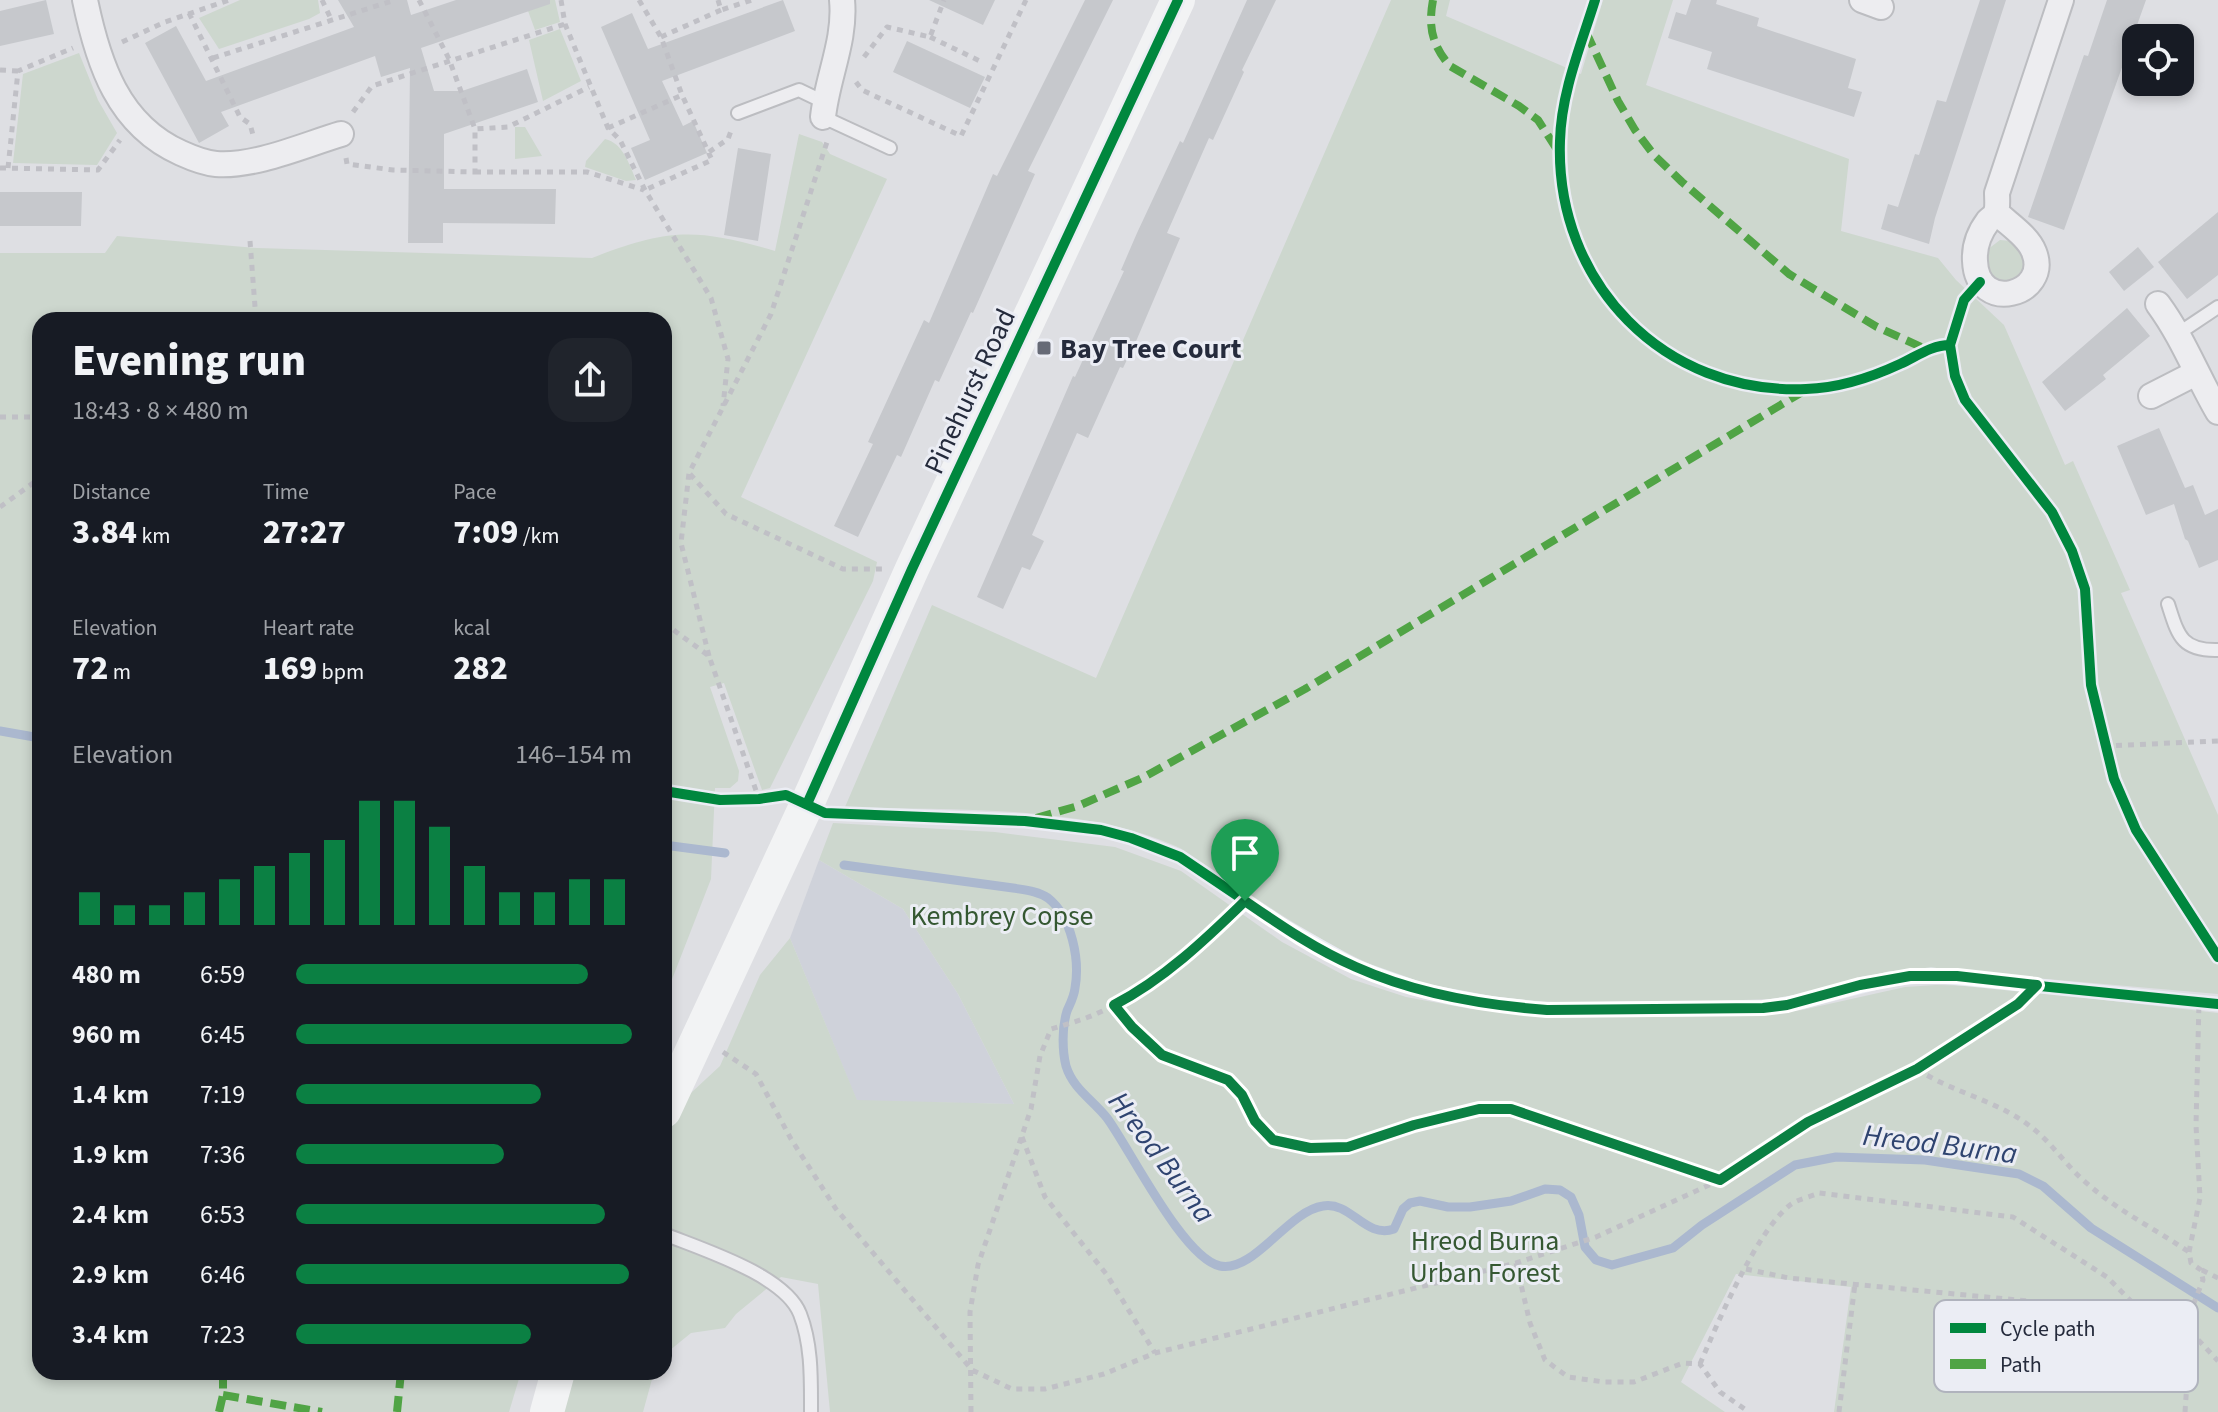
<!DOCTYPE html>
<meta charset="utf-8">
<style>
:root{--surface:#171b24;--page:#20242c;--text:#f1f3f6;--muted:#9ea1a6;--accent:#0b8043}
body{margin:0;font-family:"Source Sans 3",sans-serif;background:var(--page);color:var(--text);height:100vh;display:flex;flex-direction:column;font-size:30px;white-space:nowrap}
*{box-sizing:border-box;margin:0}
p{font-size:26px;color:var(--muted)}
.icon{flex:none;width:44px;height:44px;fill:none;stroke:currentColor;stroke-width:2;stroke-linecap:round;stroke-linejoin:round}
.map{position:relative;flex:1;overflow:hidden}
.drawer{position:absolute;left:32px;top:312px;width:640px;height:1068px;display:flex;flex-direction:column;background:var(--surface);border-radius:24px;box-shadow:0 4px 12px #0003}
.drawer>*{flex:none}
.controls{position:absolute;left:2122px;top:24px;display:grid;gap:16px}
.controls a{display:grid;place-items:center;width:72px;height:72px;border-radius:16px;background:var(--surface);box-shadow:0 4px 12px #0003;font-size:40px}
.pin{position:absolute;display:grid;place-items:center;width:68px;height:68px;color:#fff;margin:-82px -34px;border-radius:50% 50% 50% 0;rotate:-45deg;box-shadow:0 0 8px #0007}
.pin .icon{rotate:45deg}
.round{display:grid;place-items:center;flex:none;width:84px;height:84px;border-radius:24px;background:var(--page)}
.headline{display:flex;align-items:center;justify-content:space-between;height:136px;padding:0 40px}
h1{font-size:44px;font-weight:800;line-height:60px}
.stats{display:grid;grid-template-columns:repeat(3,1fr);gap:12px;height:136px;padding:8px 40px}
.stats div{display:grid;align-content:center}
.stats b{font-size:34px;font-weight:800}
.stats small{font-size:22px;font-weight:400}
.stats p{font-size:22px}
.chart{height:224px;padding:16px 40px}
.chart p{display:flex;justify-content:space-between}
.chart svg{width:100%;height:144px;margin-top:8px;stroke:var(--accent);stroke-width:6}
ul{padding:0 40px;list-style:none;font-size:26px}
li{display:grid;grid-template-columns:128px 96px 1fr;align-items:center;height:60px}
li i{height:20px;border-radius:10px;background:var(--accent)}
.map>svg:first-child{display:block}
</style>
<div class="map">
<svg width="2218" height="1412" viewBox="0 0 2218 1412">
<rect width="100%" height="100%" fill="#dedfe3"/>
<path fill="#cfd2da" d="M 819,860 L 903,909 L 958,994 L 1014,1104 L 857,1101 L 790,938 Z"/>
<path fill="#cdd7ce" d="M 240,0 L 318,0 L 320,13 L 309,19 L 219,49 L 199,18 Z
M 524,0 L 555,0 L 560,22 L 535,30 Z
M 1391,0 L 1450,0 L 1446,16 L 1581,74 L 1603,0 L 1673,0 L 1646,85 L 1849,159 L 1841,231 L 1938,258 L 1956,280 L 2004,325 L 2065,465 L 2073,461 L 2130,590 L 2121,593 L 2218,815 L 2218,994 L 1921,968 L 1864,976 L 1802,994 L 1775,999 C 1651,1002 1487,1017 1372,965 C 1304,934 1242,888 1180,848 C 1082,803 951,811 845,807 L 932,605 L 1096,678 Z
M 560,29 L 581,81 L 543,101 L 529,40 Z
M 79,53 L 98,100 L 117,133 L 97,165 L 13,163 L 23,74 Z
M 515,127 L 525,127 L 542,156 L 515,159 Z
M 799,134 L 822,142 L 830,154 L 887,179 L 741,497 L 877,562 L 873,581 L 770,788 L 762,790 L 724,683 L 710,687 L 739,771 L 738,781 L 730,788 L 715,788 L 711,879 L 664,1000 L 664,320 L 40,320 L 40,1372 L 521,1372 L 509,1412 L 0,1412 L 0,253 L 105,253 L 117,236 L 257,248 L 592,258 C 669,228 696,228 775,251 Z
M 605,139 C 623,143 629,164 636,180 L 626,181 L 585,167 L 586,161 Z
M 2000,240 C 2019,241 2022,248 2025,265 L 2015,281 L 1997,282 L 1985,267 L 1987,250 Z
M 833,823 L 995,832 L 1115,847 L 1181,871 L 1282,942 L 1351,979 L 1406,997 L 1471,1009 L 1552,1017 L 1751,1016 L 1802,1010 L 1905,987 L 1936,985 L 1982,986 L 2218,1013 L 2218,1412 L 1834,1412 L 1851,1287 L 1736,1274 L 1681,1382 L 1725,1412 L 830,1412 L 818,1284 L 781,1277 L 736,1314 L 725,1328 L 691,1333 L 664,1355 L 664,1145 L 679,1104 L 720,1066 L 760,975 L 790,938 L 857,1100 L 1014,1104 L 958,994 L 903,909 L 819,860 Z
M 572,1372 L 654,1372 L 643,1412 L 563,1412 Z"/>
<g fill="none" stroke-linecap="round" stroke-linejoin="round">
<path stroke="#abb8cf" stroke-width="9" d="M 0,731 L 40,738
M 664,845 L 725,853
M 844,865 L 1013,888 C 1025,890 1038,891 1048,898 C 1072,917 1080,960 1075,988 C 1074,997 1070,1004 1067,1011 C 1062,1027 1062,1050 1066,1066 C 1073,1089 1093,1100 1107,1118 C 1130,1149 1183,1258 1220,1266 C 1254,1273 1288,1211 1323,1206 C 1351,1201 1365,1239 1394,1229 L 1403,1209 L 1410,1203 L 1420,1201 L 1448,1207 L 1470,1207 L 1511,1201 L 1545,1189 L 1560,1190 L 1571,1197 L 1579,1215 L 1585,1247 L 1596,1260 L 1612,1265 L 1673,1248 L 1702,1225 L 1795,1165 L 1836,1157 L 1925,1160 L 2019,1174 L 2043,1186 L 2091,1228 L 2218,1308"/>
</g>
<path fill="#c6c8cc" d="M 46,0 L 54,34 L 0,46 L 0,11 Z
M 338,0 L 407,0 L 411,15 L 456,0 L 550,0 L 550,4 L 421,48 L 434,91 L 462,91 L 527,69 L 538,102 L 444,134 L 444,189 L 556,189 L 555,224 L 443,223 L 443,243 L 408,243 L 410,68 L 381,77 L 375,56 L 221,112 L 229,126 L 199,143 L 145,43 L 176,26 L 206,81 L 354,27 Z
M 783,0 L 795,31 L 662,81 L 683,126 L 693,121 L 707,153 L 645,180 L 631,148 L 650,140 L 601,27 L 632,13 L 648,49 Z
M 929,0 L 995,0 L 983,25 Z
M 1085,0 L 1113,0 L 1028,171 L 1035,174 L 973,313 L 971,312 L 939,382 L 935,380 L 901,457 L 897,455 L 858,537 L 834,526 L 873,444 L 868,442 L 924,320 L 929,323 L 993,174 L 997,176 Z
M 1247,0 L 1276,0 L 1242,70 L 1244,72 L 1213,140 L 1209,138 L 1167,233 L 1180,238 L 1137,339 L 1123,368 L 1120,367 L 1088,438 L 1077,433 L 1032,535 L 1044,541 L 1030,570 L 1022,567 L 1003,609 L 977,597 L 1073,376 L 1075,377 L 1124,271 L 1121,270 L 1137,233 L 1180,141 L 1183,143 Z
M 1691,0 L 1717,0 L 1716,4 L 1759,18 L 1757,26 L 1856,59 L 1848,88 L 1862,92 L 1854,117 L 1707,69 L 1712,52 L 1668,38 L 1676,12 L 1686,15 Z
M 1980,0 L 2006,0 L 1935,218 L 1929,244 L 1881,229 L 1888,204 L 1898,207 L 1915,154 L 1919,155 L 1937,100 L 1946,102 Z
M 2107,0 L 2146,0 L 2064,230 L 2028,217 L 2084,55 L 2088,56 Z
M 907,41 L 985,77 L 970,108 L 893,72 Z
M 738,148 L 771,154 L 758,241 L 724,235 Z
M 0,192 L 82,192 L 81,226 L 0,226 Z
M 2218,212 L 2218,275 L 2187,299 L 2158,262 Z
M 2138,247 L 2154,267 L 2124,291 L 2109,272 Z
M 2127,308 L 2150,336 L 2103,375 L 2106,379 L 2065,411 L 2042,382 Z
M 2159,428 L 2185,488 L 2193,485 L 2205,515 L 2218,509 L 2218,560 L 2199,568 L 2188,541 L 2185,539 L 2174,504 L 2146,515 L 2117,446 Z"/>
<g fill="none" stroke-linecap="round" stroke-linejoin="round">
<g stroke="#bcbdc1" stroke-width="16">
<path id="lane" d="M 738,113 L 799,90 L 824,102
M 823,117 L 890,148
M 2179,333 L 2218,307
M 2168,604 C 2178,635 2181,651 2218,650
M 664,1234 C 701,1249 785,1275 800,1314 C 812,1345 811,1379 811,1412"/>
</g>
<g stroke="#bcbdc1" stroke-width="28">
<path id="street" d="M 85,0 C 98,63 118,125 181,153 C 192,158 205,163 216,164 C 255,167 304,145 341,134
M 1862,0 L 1881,7
M 823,117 C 827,78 846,40 842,0
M 1996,212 C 2008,224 2028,236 2034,252 C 2051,295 1977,315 1975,261 C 1974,246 1979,233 1988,221 C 1991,218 1995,216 1996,212 C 1998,207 1997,198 1997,193 L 2061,0
M 2158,304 C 2183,338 2197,376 2218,412
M 2151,396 L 2196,373"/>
</g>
<path stroke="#c0c0c6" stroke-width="5" stroke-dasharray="6 6" stroke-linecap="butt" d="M 322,0 L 331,19
M 419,0 L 449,59 L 475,129
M 561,0 L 565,24 L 608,128 L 620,140 L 645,190 L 711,298 L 728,359 L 723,406
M 639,0 L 661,37 L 682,95 L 712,160 L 645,190
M 718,0 L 721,10 L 752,0
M 1595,0 C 1581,45 1561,93 1560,141 C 1555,283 1664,395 1806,389 C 1839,388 1870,378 1900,364 C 1916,357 1931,345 1950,345 L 1966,298
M 189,13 L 240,117 L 250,124 L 253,135
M 661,37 L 721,10
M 930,37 L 984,63
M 122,42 L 165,22 L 229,0
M 864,57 L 887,27 L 930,37 L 944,0
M 213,58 L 395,0
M 0,70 L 18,71
M 856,82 L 862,90 L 961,136 L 1026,0
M 353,112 L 372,86 L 565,24
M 608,128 L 682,95
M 709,152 L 728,139 L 731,131
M 346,158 L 347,164 L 393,170 L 475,172 L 475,129 L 508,127 L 589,87
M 0,168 L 98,170 L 120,140
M 8,168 L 18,71 L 73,48
M 475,172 L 587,172 L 644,190
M 250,241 L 256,320
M 1950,345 L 1955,376 L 1965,400 L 2052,512 L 2072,551 L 2085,589 L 2091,685 L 2114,779 L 2136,830 L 2218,957
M 0,417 L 40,417
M 690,474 L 726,514 L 843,569 L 882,569
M 0,507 L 40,478
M 664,623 L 709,656 L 759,799
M 709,656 L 681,543 L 689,473 L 771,314 L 827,142
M 2104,746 L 2218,741
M 1114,1005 L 1132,1027 L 1162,1055 L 1228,1080 L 1242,1095 L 1255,1121 L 1273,1140 L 1310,1148 L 1348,1147 L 1414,1125 L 1479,1109 L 1511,1109 L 1718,1180
M 723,1052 L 756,1074 L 791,1139 L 836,1209 L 972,1370 L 1012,1389 L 1045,1389 L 1104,1374 L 1155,1353 L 1516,1263 L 1596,1237 L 1720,1180 L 1808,1122 L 1917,1069 L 2018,1004 L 2037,985
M 1917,1069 C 1953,1093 1997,1100 2031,1127 C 2051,1142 2065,1164 2083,1180 C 2116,1210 2152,1227 2189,1252
M 1022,1137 L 1045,1197 L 1107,1275 L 1155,1353
M 1516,1263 L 1530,1323 L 1545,1360 L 1568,1377 L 1604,1382 L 1634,1382 L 1683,1363 L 1700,1364 L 1720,1392 L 1749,1412
M 1746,1269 L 1789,1278 L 2142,1312
M 2202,1270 L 2218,1278
M 1700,1364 C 1718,1322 1756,1232 1790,1205 C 1798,1199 1810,1197 1819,1193 L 2013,1217 L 2107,1277 L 2142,1312 L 2172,1321 L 2189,1330 L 2218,1361
M 971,1412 L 970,1312 L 978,1265 L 1031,1109 L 1040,1056 L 1051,1029 C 1067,1024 1083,1020 1098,1013 C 1155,988 1201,944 1245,901
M 1839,1412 L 1855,1284
M 2185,1412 L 2192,1308 L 2203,1280 L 2201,1270 L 2191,1263 L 2189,1252 L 2200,1198 L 2196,1125 L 2199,1002"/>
<use href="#lane" stroke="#ededf0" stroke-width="12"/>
<use href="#street" stroke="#ededf0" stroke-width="24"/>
<path stroke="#f2f3f4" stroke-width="34" d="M 664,1111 L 807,804 L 912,569 L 1178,0
M 547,1412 L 558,1372"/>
<path stroke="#50a445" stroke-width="8" stroke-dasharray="16 8" stroke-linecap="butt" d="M 1433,0 C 1428,27 1432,45 1450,66 L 1519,106 L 1538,120 L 1558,151
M 1586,32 L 1618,101 L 1635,130 L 1654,155 L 1682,182 L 1789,274 L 1877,327 L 1928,350
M 1036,818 L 1078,806 L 1142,778 L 1305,689 L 1804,391
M 223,1395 L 322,1412
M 219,1412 L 223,1395 L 223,1372
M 397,1412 L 401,1372"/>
<g stroke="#ebedf4" stroke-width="15">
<path id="cycleway" d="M 1595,0 C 1581,45 1561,93 1560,141 C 1555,283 1664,395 1806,389 C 1839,388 1870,378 1900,364 C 1916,357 1931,345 1950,345 L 1964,300 L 1980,282
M 1950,345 L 1955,376 L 1965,400 L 2052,512 L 2072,551 L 2085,589 L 2091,685 L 2114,779 L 2136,830 L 2218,957
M 664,791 L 720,800 L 759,799 L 786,795 L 825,813 L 1025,821 L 1101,830 L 1131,838 L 1180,857 L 1278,923 L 1356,967 L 1424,991 L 1494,1004 L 1547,1010 L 1763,1008 L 1804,1001 L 1889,979 L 1931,975 L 2218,1004
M 807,804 L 912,569 L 1178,0"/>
</g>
<use href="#cycleway" stroke="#00873e" stroke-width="10"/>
</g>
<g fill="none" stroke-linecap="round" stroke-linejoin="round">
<g stroke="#fff" stroke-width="16">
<path id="route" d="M 1245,901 C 1280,925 1316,950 1356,967 C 1416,994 1482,1005 1547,1010 L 1763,1008 L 1787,1005 L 1860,985 L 1910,976 L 1957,976 L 2037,985 L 2018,1004 L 1917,1069 L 1808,1122 L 1720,1180 L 1511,1109 L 1479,1109 L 1414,1125 L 1348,1147 L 1310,1148 L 1273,1140 L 1255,1121 L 1242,1095 L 1228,1080 L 1162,1055 L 1132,1027 L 1114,1005 C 1164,979 1205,940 1245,901 Z"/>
</g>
<use href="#route" stroke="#0b8043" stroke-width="10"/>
</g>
<rect fill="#666a76" stroke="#ebedf4" stroke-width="3" x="1036" y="340" width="16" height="16" rx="4"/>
<g text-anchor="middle" stroke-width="6" stroke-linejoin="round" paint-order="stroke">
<g font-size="28" font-weight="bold" fill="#252b3c" stroke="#ebedf4" text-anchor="start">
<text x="1060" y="358">Bay Tree Court</text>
</g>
<g font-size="28" fill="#252b3c" stroke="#ebedf4">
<text transform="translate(969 391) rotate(-65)" y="10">Pinehurst Road</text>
</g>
<g font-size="28" fill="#355832" stroke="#ebedf4">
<text x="1002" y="925">Kembrey Copse</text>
<text x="1485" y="1250">Hreod Burna<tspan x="1485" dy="32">Urban Forest</tspan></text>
</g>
<g font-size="30" font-style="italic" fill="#2f4470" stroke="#ebedf4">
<text transform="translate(1940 1144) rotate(7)" y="10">Hreod Burna</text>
<text transform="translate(1162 1157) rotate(53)" y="10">Hreod Burna</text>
</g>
</g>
<rect x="1934" y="1300" width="264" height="92" rx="12" fill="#ebedf4" stroke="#b0b3bd" stroke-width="2"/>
<rect x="1950" y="1323" width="36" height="10" fill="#00873e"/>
<rect x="1950" y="1359" width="36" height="10" fill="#50a445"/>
<g font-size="22" fill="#252b3c">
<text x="2000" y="1336">Cycle path</text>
<text x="2000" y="1372">Path</text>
</g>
</svg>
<div class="controls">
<a><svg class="icon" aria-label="locate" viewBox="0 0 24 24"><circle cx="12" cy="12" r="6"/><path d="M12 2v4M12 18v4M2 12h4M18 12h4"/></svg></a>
</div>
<div class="pin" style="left:1245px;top:901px;background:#1e9e55"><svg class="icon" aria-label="arrive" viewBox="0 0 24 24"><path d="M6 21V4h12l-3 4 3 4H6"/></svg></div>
<section class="drawer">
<div class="headline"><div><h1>Evening run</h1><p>18:43 · 8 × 480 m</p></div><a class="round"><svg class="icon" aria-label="share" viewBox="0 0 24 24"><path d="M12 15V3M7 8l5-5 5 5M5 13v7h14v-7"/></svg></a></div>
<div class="stats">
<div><p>Distance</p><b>3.84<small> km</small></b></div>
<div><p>Time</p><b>27:27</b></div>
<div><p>Pace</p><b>7:09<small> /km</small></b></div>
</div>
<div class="stats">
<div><p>Elevation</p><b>72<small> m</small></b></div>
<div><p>Heart rate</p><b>169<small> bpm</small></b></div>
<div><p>kcal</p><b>282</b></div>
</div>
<div class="chart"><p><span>Elevation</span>146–154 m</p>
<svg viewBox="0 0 160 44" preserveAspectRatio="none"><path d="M5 44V34M15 44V38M25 44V38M35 44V34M45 44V30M55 44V26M65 44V22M75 44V18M85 44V6M95 44V6M105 44V14M115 44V26M125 44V34M135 44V34M145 44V30M155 44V30"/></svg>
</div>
<ul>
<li><b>480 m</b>6:59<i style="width:87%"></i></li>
<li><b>960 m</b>6:45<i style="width:100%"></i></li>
<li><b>1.4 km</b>7:19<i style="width:73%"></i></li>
<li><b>1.9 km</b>7:36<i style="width:62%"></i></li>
<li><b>2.4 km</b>6:53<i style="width:92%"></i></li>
<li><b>2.9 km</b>6:46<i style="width:99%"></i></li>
<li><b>3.4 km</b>7:23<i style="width:70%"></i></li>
</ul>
</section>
</div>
